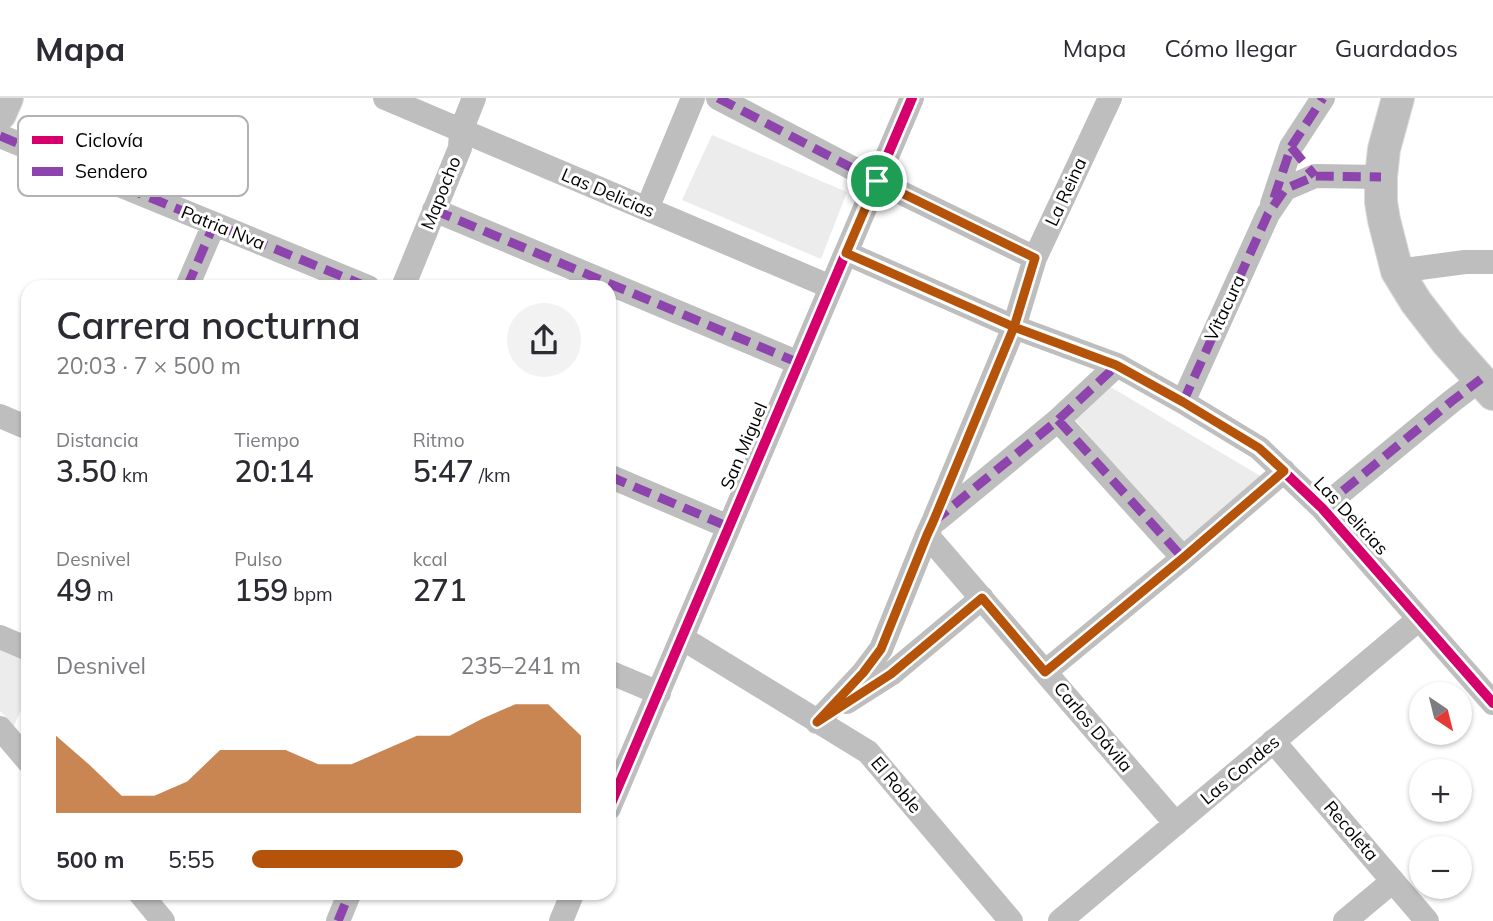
<!DOCTYPE html>
<html lang="es">
<meta charset="utf-8">
<style>
:root{--surface:#fff;--page:#f2f2f3;--text:#2b2b33;--muted:#7c7c81;--line:#e1e1e2;--accent:#b45309}
body{margin:0;font-family:Mulish,sans-serif;background:var(--page);color:var(--text);height:100vh;display:flex;flex-direction:column;font-size:26px;white-space:nowrap}
*{box-sizing:border-box;margin:0}
p{font-size:23px;color:var(--muted)}
.icon{flex:none;width:38px;height:38px;fill:none;stroke:currentColor;stroke-width:2;stroke-linecap:round;stroke-linejoin:round}
.map{position:relative;flex:1;overflow:hidden}
.sheet{position:absolute;left:21px;top:182px;width:595px;height:620px;display:flex;flex-direction:column;background:var(--surface);border-radius:21px;box-shadow:0 2px 5px #0004}
.sheet>*{flex:none}
.needle{width:46px;rotate:145deg}
.controls{position:absolute;left:1409px;top:584px;display:grid;gap:14px}
.controls a{display:grid;place-items:center;width:63px;height:63px;border-radius:50%;background:var(--surface);box-shadow:0 2px 5px #0004;font-size:35px}
.pin{position:absolute;display:grid;place-items:center;width:60px;height:60px;color:#fff;margin:-30px;border:4px solid #fff;border-radius:50%;box-shadow:0 2px 7px #0007}
.round{display:grid;place-items:center;flex:none;width:74px;height:74px;border-radius:37px;background:var(--page)}
.headline{display:flex;align-items:center;justify-content:space-between;height:119px;padding:0 35px}
h1{font-size:38px;font-weight:600;line-height:52px}
.stats{display:grid;grid-template-columns:repeat(3,1fr);gap:10px;height:119px;padding:7px 35px}
.stats div{display:grid;align-content:center}
.stats b{font-size:30px;font-weight:600}
.stats small{font-size:19px;font-weight:400}
.stats p{font-size:19px}
.chart{height:196px;padding:14px 35px}
.chart p{display:flex;justify-content:space-between}
.chart svg{width:100%;height:126px;margin-top:7px;fill:var(--accent);opacity:.7}
ul{padding:0 35px;list-style:none;font-size:23px}
li{display:grid;grid-template-columns:112px 84px 1fr;align-items:center;height:52px}
li i{height:18px;border-radius:9px;background:var(--accent)}
header{display:flex;align-items:center;gap:42px;box-sizing:border-box;height:98px;padding:0 35px;background:var(--surface);border-bottom:2px solid var(--line)}
header strong{font-size:33px}
nav{display:flex;gap:38px;margin-inline-start:auto;font-size:24px}
.map>svg:first-child{display:block}
</style>
<header>
<strong>Mapa</strong>
<nav><a>Mapa</a><a>Cómo llegar</a><a>Guardados</a></nav>
</header>
<div class="map">
<svg width="1493" height="823" viewBox="0 0 1493 823">
<rect width="100%" height="100%" fill="#fff"/>
<path fill="#ececec" d="M 712,37 L 847,94 L 821,161 L 682,102 Z
M 1109,288 L 1262,379 L 1181,449 L 1074,320 Z
M 0,545 L 28,558 L 28,597 L 14,628 L 0,613 Z"/>
<g fill="none" stroke-linecap="round" stroke-linejoin="round">
<g stroke="#dbdbdb" stroke-width="34">
<path id="major" d="M 1398,0 L 1384,51 L 1381,79 L 1381,104 L 1384,122 L 1397,173 L 1416,204 L 1447,244 L 1493,296
M 0,16 L 7,0"/>
</g>
<path stroke="#bebebe" stroke-width="24" d="M 385,0 L 831,189
M 718,0 L 877,83 L 1035,160
M 0,38 L 368,189
M 1272,106 L 1291,49 L 1323,0
M 647,111 L 693,0
M 434,112 L 799,265
M 846,155 L 1014,229 L 1117,267 L 1183,304 L 1259,350 L 1322,410 L 1493,605
M 1397,173 L 1465,164 L 1493,164
M 187,189 L 214,126
M 403,189 L 460,50 L 461,33 L 474,0
M 1183,304 L 1268,116 L 1285,91 L 1315,78 L 1381,79
M 0,318 L 28,330
M 1058,322 L 1183,460
M 609,378 L 729,429
M 1322,410 L 1452,303 L 1481,281
M 937,422 L 1058,322 L 1117,267
M 927,437 L 1176,726
M 0,539 L 28,551
M 682,540 L 868,654 L 1011,823
M 609,574 L 659,595
M 1045,574 L 1183,460 L 1284,373
M 847,604 L 891,576 L 982,500
M 817,624 L 863,575 L 881,551 L 927,437 L 933,424 L 1014,229 L 1035,160 L 1110,0
M 0,630 L 28,663
M 1273,643 L 1427,823
M 609,710 L 912,0
M 139,794 L 163,823
M 338,823 L 350,794
M 561,823 L 573,794
M 1060,823 L 1419,521
M 1345,823 L 1393,783"/>
<use href="#major" stroke="#bebebe" stroke-width="32"/>
<path stroke="#8e44ad" stroke-width="9" stroke-dasharray="18 9" stroke-linecap="butt" d="M 718,0 L 877,83 L 1035,160
M 0,38 L 368,189
M 1291,49 L 1315,78
M 1274,100 L 1291,49 L 1323,0
M 434,112 L 799,265
M 187,189 L 214,126
M 1183,304 L 1268,116 L 1285,91 L 1315,78 L 1381,79
M 1058,322 L 1183,460
M 609,378 L 729,429
M 1322,410 L 1452,303 L 1481,281
M 933,424 L 1058,322 L 1117,267
M 1045,574 L 1183,460 L 1284,373
M 338,823 L 350,794"/>
<g stroke="#fff" stroke-width="15">
<path id="cycleway" d="M 846,155 L 1014,229 L 1117,267 L 1183,304 L 1259,350 L 1322,410 L 1493,605
M 609,710 L 912,0"/>
</g>
<use href="#cycleway" stroke="#d6006c" stroke-width="10"/>
</g>
<g fill="none" stroke-linecap="round" stroke-linejoin="round">
<g stroke="#fff" stroke-width="14">
<path id="route" d="M 877,83 L 1035,160 L 1014,229 L 933,424 L 927,437 L 881,551 L 863,575 L 817,624 L 891,576 L 982,500 L 1045,574 L 1183,460 L 1284,373 L 1259,350 L 1183,304 L 1116,267 L 1014,229 L 846,155 L 877,83"/>
</g>
<use href="#route" stroke="#b45309" stroke-width="9"/>
</g>
<g text-anchor="middle" stroke-width="6" stroke-linejoin="round" paint-order="stroke">
<g font-size="18" fill="#000" stroke="#fff">
<text transform="translate(1066 94) rotate(-65)" y="6">La Reina</text>
<text transform="translate(441 95) rotate(-68)" y="6">Mapocho</text>
<text transform="translate(608 95) rotate(23)" y="6">Las Delicias</text>
<text transform="translate(223 130) rotate(22)" y="6">Patria Nva</text>
<text transform="translate(1225 210) rotate(-65)" y="6">Vitacura</text>
<text transform="translate(744 348) rotate(-67)" y="6">San Miguel</text>
<text transform="translate(1351 418) rotate(47)" y="6">Las Delicias</text>
<text transform="translate(1093 629) rotate(50)" y="6">Carlos Dávila</text>
<text transform="translate(1240 672) rotate(-40)" y="6">Las Condes</text>
<text transform="translate(896 687) rotate(50)" y="6">El Roble</text>
<text transform="translate(1351 733) rotate(49)" y="6">Recoleta</text>
</g>
</g>
<rect x="18" y="18" width="230" height="80" rx="10" fill="#fff" stroke="#b2b2b2" stroke-width="2"/>
<rect x="32" y="38" width="31" height="8" fill="#d6006c"/>
<rect x="32" y="69" width="31" height="9" fill="#8e44ad"/>
<g font-size="19" fill="#000">
<text x="75" y="49">Ciclovía</text>
<text x="75" y="80">Sendero</text>
</g>
</svg>
<div class="controls">
<a><svg class="needle" viewBox="-14 -14 28 28"><path d="M0-13l5 13h-10z" fill="#e53935"/><path d="M0 13l5-13h-10z" fill="#7c7c81"/></svg></a>
<a>+</a>
<a>−</a>
</div>
<div class="pin" style="left:877px;top:83px;background:#1e9e55"><svg class="icon" aria-label="arrive" viewBox="0 0 24 24"><path d="M6 21V4h12l-3 4 3 4H6"/></svg></div>
<section class="sheet">
<div class="headline"><div><h1>Carrera nocturna</h1><p>20:03 · 7 × 500 m</p></div><a class="round"><svg class="icon" aria-label="share" viewBox="0 0 24 24"><path d="M12 15V3M7 8l5-5 5 5M5 13v7h14v-7"/></svg></a></div>
<div class="stats">
<div><p>Distancia</p><b>3.50<small> km</small></b></div>
<div><p>Tiempo</p><b>20:14</b></div>
<div><p>Ritmo</p><b>5:47<small> /km</small></b></div>
</div>
<div class="stats">
<div><p>Desnivel</p><b>49<small> m</small></b></div>
<div><p>Pulso</p><b>159<small> bpm</small></b></div>
<div><p>kcal</p><b>271</b></div>
</div>
<div class="chart"><p><span>Desnivel</span>235–241 m</p>
<svg viewBox="0 0 160 44" preserveAspectRatio="none"><path d="M0 44V17L10 27L20 38L30 38L40 33L50 22L60 22L70 22L80 27L90 27L100 22L110 17L120 17L130 11L140 6L150 6L160 17V44z"/></svg>
</div>
<ul>
<li><b>500 m</b>5:55<i style="width:64%"></i></li>
</ul>
</section>
</div>
